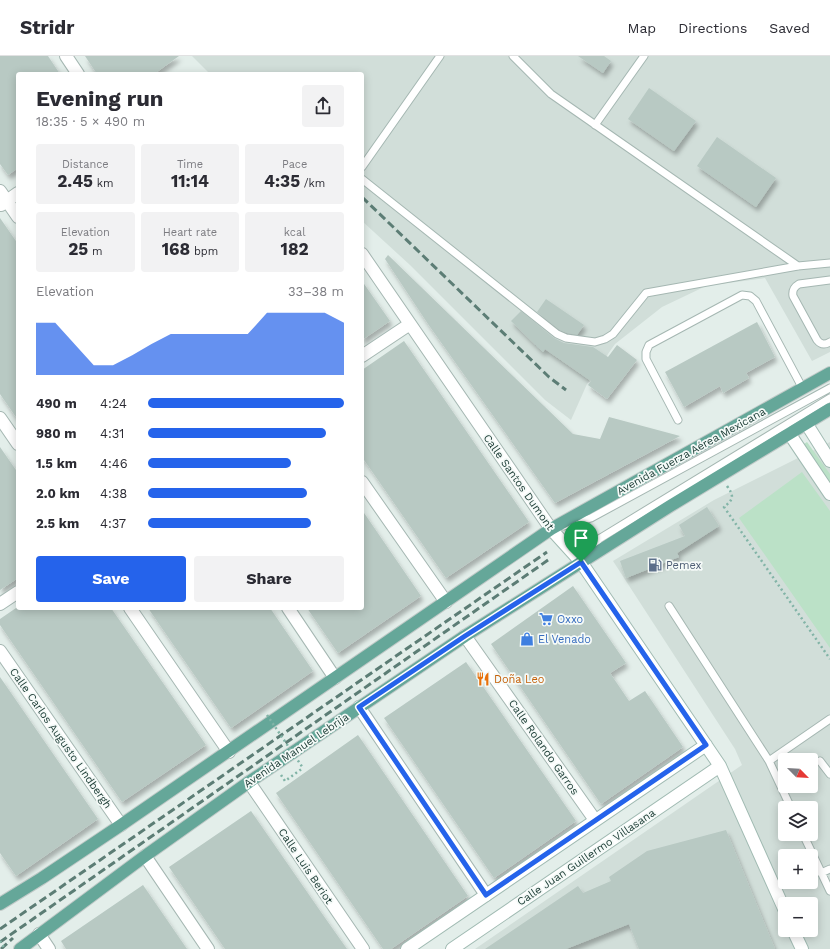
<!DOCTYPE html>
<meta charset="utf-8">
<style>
:root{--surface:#fff;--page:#f2f2f3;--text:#2b2b33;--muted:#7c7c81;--line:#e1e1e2;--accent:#2563eb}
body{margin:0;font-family:"Work Sans",sans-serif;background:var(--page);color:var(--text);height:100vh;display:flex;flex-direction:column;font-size:15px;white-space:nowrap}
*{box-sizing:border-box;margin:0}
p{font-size:13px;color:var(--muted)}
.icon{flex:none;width:22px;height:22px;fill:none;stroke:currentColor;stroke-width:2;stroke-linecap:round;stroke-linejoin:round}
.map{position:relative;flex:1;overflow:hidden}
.drawer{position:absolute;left:16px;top:16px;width:348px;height:538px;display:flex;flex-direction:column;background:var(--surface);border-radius:4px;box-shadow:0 2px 10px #0003}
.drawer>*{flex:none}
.needle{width:26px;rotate:114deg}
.tools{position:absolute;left:778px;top:697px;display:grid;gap:8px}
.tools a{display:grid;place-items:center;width:40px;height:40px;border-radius:4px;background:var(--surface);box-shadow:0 2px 10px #0003;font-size:20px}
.pin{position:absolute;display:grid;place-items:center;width:34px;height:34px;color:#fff;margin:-41px -17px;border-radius:50% 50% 50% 0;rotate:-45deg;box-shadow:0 0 4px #0007}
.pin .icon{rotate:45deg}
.round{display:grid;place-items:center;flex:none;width:42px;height:42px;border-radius:4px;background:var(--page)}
.head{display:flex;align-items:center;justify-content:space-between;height:68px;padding:0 20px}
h1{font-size:22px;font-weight:700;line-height:30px}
.stats{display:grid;grid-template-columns:repeat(3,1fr);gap:6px;height:68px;padding:4px 20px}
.stats div{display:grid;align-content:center;border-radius:4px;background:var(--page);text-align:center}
.stats b{font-size:17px;font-weight:700}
.stats small{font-size:11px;font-weight:400}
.stats p{font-size:11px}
.chart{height:112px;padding:8px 20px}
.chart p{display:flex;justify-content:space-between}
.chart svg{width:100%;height:72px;margin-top:4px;fill:var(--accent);opacity:.7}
.cta{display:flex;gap:8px;margin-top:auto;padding:8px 20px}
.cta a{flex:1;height:46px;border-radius:4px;background:var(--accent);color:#fff;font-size:16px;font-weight:700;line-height:46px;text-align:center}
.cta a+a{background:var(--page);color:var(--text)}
ul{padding:0 20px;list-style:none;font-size:13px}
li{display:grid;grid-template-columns:64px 48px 1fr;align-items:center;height:30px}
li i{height:10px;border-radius:5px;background:var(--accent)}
header{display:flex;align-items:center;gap:24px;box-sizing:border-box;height:56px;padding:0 20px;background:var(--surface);border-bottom:1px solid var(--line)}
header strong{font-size:19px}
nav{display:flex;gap:22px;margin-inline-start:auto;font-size:14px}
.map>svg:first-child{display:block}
</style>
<header>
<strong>Stridr</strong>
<nav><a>Map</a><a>Directions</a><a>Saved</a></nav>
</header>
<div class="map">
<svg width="830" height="893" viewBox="0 0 830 893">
<defs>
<filter id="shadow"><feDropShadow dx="2.5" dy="4.5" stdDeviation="2" flood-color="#0004"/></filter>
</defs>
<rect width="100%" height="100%" fill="#e3eeea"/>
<path fill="#d1ded9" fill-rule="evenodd" d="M 192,0 L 830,0 L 830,296 L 812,305 L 765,222 L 706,230 L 662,251 L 615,288 L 587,328 L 571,364 L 545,344 L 410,209 L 362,165 L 362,18 L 210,18 Z
M 830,386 L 830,893 L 475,893 L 742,709 L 735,693 L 613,505 L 714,444 ZM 785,704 L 811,704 L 811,730 L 785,730 ZM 785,752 L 811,752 L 811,778 L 785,778 ZM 785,800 L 811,800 L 811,826 L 785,826 ZM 785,848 L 811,848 L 811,874 L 785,874 Z"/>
<path fill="#bbe1c7" d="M 807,386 L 830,418 L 830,426 L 805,390 L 804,388 Z
M 802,416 L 830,455 L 830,592 L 739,462 Z"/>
<path fill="#b8c9c3" filter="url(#shadow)" d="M 0,0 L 48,0 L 60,18 L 18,18 L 18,112 L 8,119 L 0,108 Z
M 85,0 L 179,0 L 154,18 L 97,18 Z
M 578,0 L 604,0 L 611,5 L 603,17 Z
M 649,32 L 696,65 L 674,95 L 628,63 Z
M 717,81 L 776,122 L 756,151 L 697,110 Z
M 0,162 L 18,188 L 18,364 L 0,338 Z
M 388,199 L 573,378 L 600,383 L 609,361 L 680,380 L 555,447 L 428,268 L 385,203 Z
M 362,225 L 390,265 L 362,284 Z
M 546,243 L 584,269 L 577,279 L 567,277 L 560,274 L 537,256 Z
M 521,255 L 554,282 L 564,287 L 593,291 L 608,301 L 617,289 L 637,304 L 607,343 L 588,329 L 591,325 L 545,293 L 543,296 L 511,265 Z
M 757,266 L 775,301 L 746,317 L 749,322 L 723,337 L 720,330 L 684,351 L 665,316 Z
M 404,285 L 529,466 L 446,522 L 362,401 L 362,314 Z
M 0,391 L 18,417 L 18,522 L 0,534 Z
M 707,451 L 719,470 L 677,497 L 679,501 L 626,522 L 620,505 L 685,480 L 679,469 Z
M 362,454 L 421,540 L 338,597 L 307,552 L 362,552 Z
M 573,530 L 626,607 L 610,617 L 629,645 L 645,635 L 683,691 L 601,748 L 491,588 Z
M 16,552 L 111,552 L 206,689 L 122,746 L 0,569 L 0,563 Z
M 148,552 L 270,552 L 313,615 L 231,672 Z
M 466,606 L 576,765 L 494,822 L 384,662 Z
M 0,621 L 98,763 L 16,820 L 0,797 Z
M 358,679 L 468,840 L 391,893 L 383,893 L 276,737 Z
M 251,755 L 323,859 L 347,893 L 225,893 L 169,811 Z
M 726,774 L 775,893 L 639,893 L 629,868 L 566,893 L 485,893 L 578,830 L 583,837 L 611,825 L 609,821 L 647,795 Z
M 143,829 L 187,893 L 66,893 L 61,885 Z"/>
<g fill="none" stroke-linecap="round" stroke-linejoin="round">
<g stroke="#a5b7b2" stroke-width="9">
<path id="lane" d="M 513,0 L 551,38 L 798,210
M 595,69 L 644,0
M 362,111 L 440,0
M 362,123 L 557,278 L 566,282 L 595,286 L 605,283 L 613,278 L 646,237 L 798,210 L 830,207
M 830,224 L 799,228 C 794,231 792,234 793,240 L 817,284 C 821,289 825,289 830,286
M 678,364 L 646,303 L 646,296 L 649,289 L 742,239 L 750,240 L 756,245 L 803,333
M 564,470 L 591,462 L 830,332
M 586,499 L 599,483 L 830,342
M 669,550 L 769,705
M 820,705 L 830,718
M 791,752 L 769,705 L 830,663
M 803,778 L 830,835
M 821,817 L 830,813"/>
</g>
<g stroke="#a5b7b2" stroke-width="14">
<path id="street" d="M 66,0 L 78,18
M 0,135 L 18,161
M 1,149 L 18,137
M 362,198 L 551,473
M 362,300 L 410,268
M 0,362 L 18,388
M 362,426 L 446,546
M 0,548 L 18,536
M 130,552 L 229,696
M 288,552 L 335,622
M 465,580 L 595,764
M 0,595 L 121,769
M 359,651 L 486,839
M 249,726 L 363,893
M 145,800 L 208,893
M 39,878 L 49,893"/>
</g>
<g stroke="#a1bbb3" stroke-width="14">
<path id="secondary" d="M 806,367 L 830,405
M 789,377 L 830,438
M 551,473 L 581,506 L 720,710 L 785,855
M 793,874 L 802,893
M 407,893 L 706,689
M 452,893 L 720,710"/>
</g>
<g stroke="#c1cac8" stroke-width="14">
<path id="primary" d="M 0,848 L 42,822 L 121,769 L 551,473 L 830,317
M 20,893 L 145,800 L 249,726 L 465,580 L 670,450 L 830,353"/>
</g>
<path stroke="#82b4a7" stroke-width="2.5" stroke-dasharray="2 3" stroke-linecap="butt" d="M 727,430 C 734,440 734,443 724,451 L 830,603
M 281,719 L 285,725 L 303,712"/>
<use href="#lane" stroke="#fff" stroke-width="7"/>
<use href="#street" stroke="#fff" stroke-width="12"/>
<use href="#secondary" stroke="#fff" stroke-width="12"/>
<use href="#primary" stroke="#65a799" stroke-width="12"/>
<path stroke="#5c7d75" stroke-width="3" stroke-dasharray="8 4" stroke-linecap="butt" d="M 362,141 L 549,321 L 566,334
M 0,873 L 547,496
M 0,886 L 551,502
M 1,893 L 13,882"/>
<path stroke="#82b4a7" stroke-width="2.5" stroke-dasharray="2 3" stroke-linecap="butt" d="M 267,659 L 303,712
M 0,885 L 5,893"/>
</g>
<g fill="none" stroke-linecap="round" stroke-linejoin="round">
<g stroke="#fff" stroke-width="8">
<path id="route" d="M 581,506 L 706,689 L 486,839 L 359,651 L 465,580 Z"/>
</g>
<use href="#route" stroke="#2563eb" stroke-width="5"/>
</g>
<defs>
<g id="fuel-bare" transform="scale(1.08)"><path d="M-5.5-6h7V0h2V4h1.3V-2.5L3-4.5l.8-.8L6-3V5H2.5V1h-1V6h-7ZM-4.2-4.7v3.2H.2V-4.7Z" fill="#5c6f8a" stroke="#f5faf8" stroke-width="2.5" paint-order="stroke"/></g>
<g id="supermarket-bare" transform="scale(1.08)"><path d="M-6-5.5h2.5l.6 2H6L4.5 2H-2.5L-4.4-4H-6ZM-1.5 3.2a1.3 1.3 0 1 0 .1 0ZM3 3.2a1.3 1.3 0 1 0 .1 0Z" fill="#3f7fe0" stroke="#f5faf8" stroke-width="2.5" paint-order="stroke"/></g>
<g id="shop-bare" transform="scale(1.08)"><path d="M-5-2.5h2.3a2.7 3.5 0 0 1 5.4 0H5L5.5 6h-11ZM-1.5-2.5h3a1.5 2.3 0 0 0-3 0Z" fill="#3f7fe0" stroke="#f5faf8" stroke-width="2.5" paint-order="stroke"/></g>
<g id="restaurant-bare" transform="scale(1.08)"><path d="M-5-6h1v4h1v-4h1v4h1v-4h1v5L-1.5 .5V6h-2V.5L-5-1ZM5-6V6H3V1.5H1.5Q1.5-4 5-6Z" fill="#e8710a" stroke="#f5faf8" stroke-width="2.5" paint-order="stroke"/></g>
</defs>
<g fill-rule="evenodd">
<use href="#fuel-bare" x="655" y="509"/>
<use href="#supermarket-bare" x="546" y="563"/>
<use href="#shop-bare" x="527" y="583"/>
<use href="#restaurant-bare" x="483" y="623"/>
</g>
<g text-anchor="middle" stroke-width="3.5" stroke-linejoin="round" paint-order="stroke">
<g font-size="11" fill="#21413a" stroke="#f5faf8">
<text transform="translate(691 395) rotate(-29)" y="4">Avenida Fuerza Aérea Mexicana</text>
<text transform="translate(519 426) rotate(55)" y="4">Calle Santos Dumont</text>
<text transform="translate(61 682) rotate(55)" y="4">Calle Carlos Augusto Lindbergh</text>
<text transform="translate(544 691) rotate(55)" y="4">Calle Rolando Garros</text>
<text transform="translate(296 694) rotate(-34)" y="4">Avenida Manuel Lebrija</text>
<text transform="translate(586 801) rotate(-34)" y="4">Calle Juan Guillermo Villasana</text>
<text transform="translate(306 810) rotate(56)" y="4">Calle Luis Beriot</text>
</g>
<g font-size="11" fill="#4e5e75" stroke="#f5faf8" text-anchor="start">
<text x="666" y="513">Pemex</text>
</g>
<g font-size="11" fill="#366cbe" stroke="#f5faf8" text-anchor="start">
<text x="557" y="567">Oxxo</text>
<text x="538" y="587">El Venado</text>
</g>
<g font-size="11" fill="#c56008" stroke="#f5faf8" text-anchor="start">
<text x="494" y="627">Doña Leo</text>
</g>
</g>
</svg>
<div class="tools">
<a><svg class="needle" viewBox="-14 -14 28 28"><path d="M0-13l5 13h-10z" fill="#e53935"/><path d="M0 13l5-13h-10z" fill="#7c7c81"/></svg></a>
<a><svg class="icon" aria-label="layers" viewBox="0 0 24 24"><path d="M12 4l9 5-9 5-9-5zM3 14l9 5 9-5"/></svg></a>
<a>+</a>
<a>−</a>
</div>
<div class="pin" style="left:581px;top:506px;background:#1e9e55"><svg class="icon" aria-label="arrive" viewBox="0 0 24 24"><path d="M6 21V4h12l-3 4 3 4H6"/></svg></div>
<section class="drawer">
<div class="head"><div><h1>Evening run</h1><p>18:35 · 5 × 490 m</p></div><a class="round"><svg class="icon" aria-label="share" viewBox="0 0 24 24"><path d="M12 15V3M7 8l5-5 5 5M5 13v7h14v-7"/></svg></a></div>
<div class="stats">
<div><p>Distance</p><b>2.45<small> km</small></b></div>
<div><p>Time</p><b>11:14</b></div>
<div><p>Pace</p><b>4:35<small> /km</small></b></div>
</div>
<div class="stats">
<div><p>Elevation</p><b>25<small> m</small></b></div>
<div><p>Heart rate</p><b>168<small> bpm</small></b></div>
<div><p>kcal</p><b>182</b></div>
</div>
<div class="chart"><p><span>Elevation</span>33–38 m</p>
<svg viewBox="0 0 160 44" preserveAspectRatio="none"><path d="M0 44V12L10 12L20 25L30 38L40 38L50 32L60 25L70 19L80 19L90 19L100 19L110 19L120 6L130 6L140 6L150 6L160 12V44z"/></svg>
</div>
<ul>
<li><b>490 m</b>4:24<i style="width:100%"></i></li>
<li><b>980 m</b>4:31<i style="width:91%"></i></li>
<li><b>1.5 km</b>4:46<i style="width:73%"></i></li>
<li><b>2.0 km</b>4:38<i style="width:81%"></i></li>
<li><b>2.5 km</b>4:37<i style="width:83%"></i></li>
</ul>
<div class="cta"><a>Save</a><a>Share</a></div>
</section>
</div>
